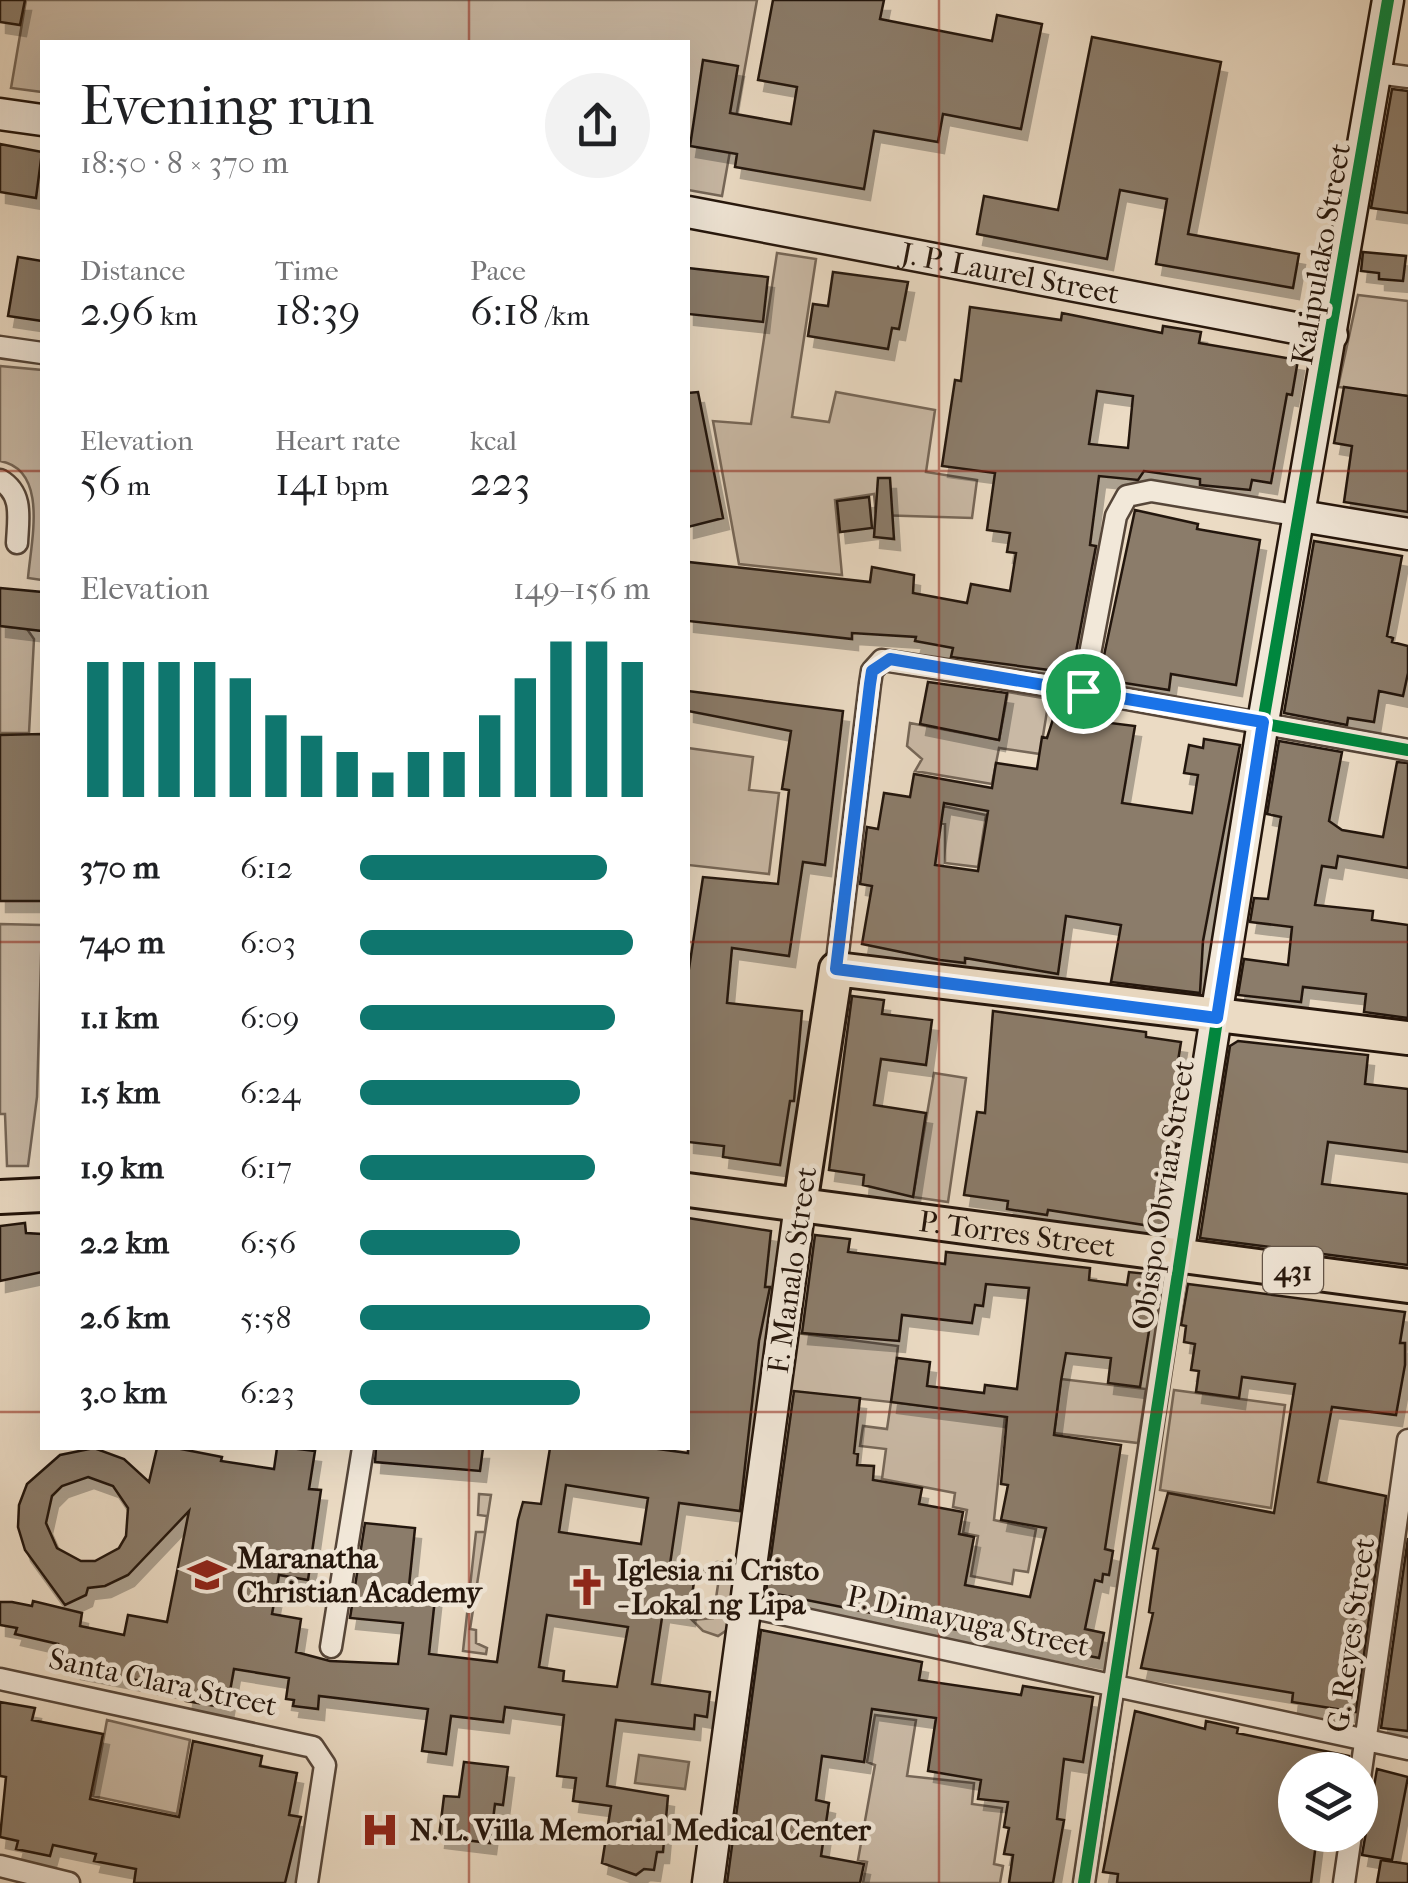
<!DOCTYPE html>
<meta charset="utf-8">
<style>
:root{--surface:#fff;--page:#f2f2f2;--text:#202124;--muted:#757577;--accent:#0f766e}
body{margin:0;font-family:"IM FELL French Canon",serif;background:var(--page);color:var(--text);height:100vh;display:flex;flex-direction:column;font-size:38px;white-space:nowrap}
*{box-sizing:border-box;margin:0}
p{font-size:32px;color:var(--muted)}
.icon{flex:none;width:55px;height:55px;fill:none;stroke:currentColor;stroke-width:2;stroke-linecap:round;stroke-linejoin:round}
.map{position:relative;flex:1;overflow:hidden}
.side{position:absolute;left:40px;top:40px;width:650px;height:1410px;display:flex;flex-direction:column;background:var(--surface);border-radius:0px;box-shadow:0 10px 40px #0002}
.side>*{flex:none}
.buttons{position:absolute;left:1278px;top:1752px;display:grid;gap:20px}
.buttons a{display:grid;place-items:center;width:100px;height:100px;border-radius:50%;background:var(--surface);box-shadow:0 10px 40px #0002;font-size:50px}
.pin{position:absolute;display:grid;place-items:center;width:85px;height:85px;color:#fff;margin:-42px;border:5px solid #fff;border-radius:50%;box-shadow:0 2px 10px #0007}
.round{display:grid;place-items:center;flex:none;width:105px;height:105px;border-radius:52px;background:var(--page)}
.overview{display:flex;align-items:center;justify-content:space-between;height:170px;padding:0 40px}
h1{font-size:55px;font-weight:600;line-height:75px}
.stats{display:grid;grid-template-columns:repeat(3,1fr);gap:15px;height:170px;padding:10px 40px}
.stats div{display:grid;align-content:center}
.stats b{font-size:42px;font-weight:600}
.stats small{font-size:28px;font-weight:400}
.stats p{font-size:28px}
.chart{height:280px;padding:20px 40px}
.chart p{display:flex;justify-content:space-between}
.chart svg{width:100%;height:180px;margin-top:10px;stroke:var(--accent);stroke-width:6}
ul{padding:0 40px;list-style:none;font-size:32px}
li{display:grid;grid-template-columns:160px 120px 1fr;align-items:center;height:75px}
li i{height:25px;border-radius:12px;background:var(--accent)}
.map>svg:first-child{display:block}
</style>
<div class="map">
<svg width="1408" height="1883" viewBox="0 0 1408 1883">
<defs>
<filter id="shadow"><feDropShadow dx="6" dy="11" stdDeviation="0" flood-color="#0004"/></filter>
</defs>
<rect width="100%" height="100%" fill="#ebdbc4"/>
<filter id="stains"><feTurbulence type="fractalNoise" baseFrequency=".002" numOctaves="4"/><feColorMatrix values="0 0 0 0 .2 0 0 0 0 .09 0 0 0 0 .02 0 0 0 .5 -.17"/></filter>
<radialGradient id="worn" r=".72"><stop offset=".6" stop-color="#630" stop-opacity="0"/><stop offset="1" stop-color="#630" stop-opacity=".3"/></radialGradient>
<path fill="#c9b9a5" stroke="#766758" stroke-width="2.5" d="M 26,0 L 757,0 L 722,196 L 688,190 L 688,42 L 42,42 L 42,92 L 11,88 Z
M 777,253 L 816,259 L 792,417 L 829,422 L 836,392 L 935,410 L 926,472 L 977,480 L 972,518 L 876,515 L 874,494 L 835,500 L 842,575 L 739,564 L 713,421 L 751,424 Z
M 1358,295 L 1408,301 L 1408,396 L 1338,387 Z
M 0,366 L 42,370 L 42,580 L 28,578 C 31,541 49,470 0,461 Z
M 0,626 L 27,629 L 34,639 L 29,733 L 0,733 Z
M 1008,692 L 1049,699 L 1040,754 L 999,748 L 992,784 L 915,771 L 922,759 L 907,746 L 910,723 L 999,740 Z
M 688,748 L 753,757 L 749,790 L 779,793 L 769,874 L 688,865 Z
M 943,806 L 986,815 L 978,867 L 945,863 L 945,824 L 940,823 Z
M 0,924 L 42,925 L 37,1097 L 28,1166 L 7,1166 L 5,1114 L 0,1114 Z
M 934,1073 L 966,1078 L 948,1202 L 913,1197 Z
M 796,1333 L 898,1346 L 892,1402 L 1005,1416 L 994,1520 L 1036,1529 L 1028,1572 L 1014,1570 L 1012,1584 L 971,1576 L 978,1536 L 963,1533 L 967,1510 L 953,1507 L 955,1493 L 882,1479 L 886,1449 L 860,1446 L 863,1426 L 887,1429 L 891,1402 L 789,1391 Z
M 1061,1379 L 1146,1389 L 1138,1443 L 1054,1433 Z
M 1174,1390 L 1285,1405 L 1271,1508 L 1160,1490 Z
M 479,1494 L 491,1495 L 470,1629 L 476,1630 L 476,1643 L 487,1648 L 486,1654 L 463,1651 L 476,1532 L 485,1532 L 487,1516 L 478,1515 Z
M 717,1562 L 728,1563 L 736,1570 L 727,1630 L 718,1636 L 703,1631 L 692,1620 L 713,1618 L 719,1578 L 700,1572 Z
M 875,1715 L 916,1720 L 907,1776 L 974,1783 L 972,1804 L 1002,1808 L 994,1864 L 1003,1866 L 1000,1883 L 863,1883 L 867,1862 L 858,1860 L 875,1765 L 867,1762 Z
M 107,1720 L 190,1740 L 177,1814 L 93,1796 Z"/>
<path fill="#a79885" stroke="#736454" stroke-width="2.5" d="M 639,1755 L 689,1762 L 685,1789 L 635,1783 Z"/>
<path fill="#8b7c6b" stroke="#24150b" stroke-width="2.5" fill-rule="evenodd" filter="url(#shadow)" d="M 0,0 L 25,0 L 20,25 L 0,22 Z
M 773,0 L 884,0 L 880,19 L 992,41 L 997,15 L 1042,24 L 1021,129 L 943,114 L 938,142 L 874,131 L 864,189 L 735,167 L 737,154 L 690,146 L 703,60 L 738,66 L 730,113 L 791,124 L 797,87 L 758,80 Z
M 1092,37 L 1221,62 L 1188,234 L 1299,254 L 1293,288 L 1156,264 L 1167,199 L 1120,190 L 1107,259 L 977,234 L 984,196 L 1058,210 Z
M 1392,89 L 1408,91 L 1408,213 L 1371,208 Z
M 0,144 L 42,152 L 36,198 L 0,192 Z
M 1363,252 L 1406,256 L 1403,281 L 1379,279 L 1379,273 L 1361,271 Z
M 18,257 L 42,261 L 42,321 L 8,316 Z
M 688,268 L 768,277 L 763,322 L 688,314 Z
M 833,272 L 908,282 L 899,329 L 892,328 L 888,349 L 808,336 L 813,304 L 828,306 Z
M 970,307 L 1061,320 L 1062,313 L 1162,333 L 1163,326 L 1201,332 L 1199,343 L 1298,360 L 1292,395 L 1287,394 L 1271,483 L 1252,480 L 1250,490 L 1200,485 L 1200,479 L 1144,471 L 1138,480 L 1099,476 L 1090,545 L 1096,546 L 1072,673 L 951,657 L 953,648 L 915,641 L 916,637 L 852,633 L 852,639 L 688,621 L 688,562 L 870,582 L 872,567 L 914,575 L 913,593 L 967,603 L 971,584 L 1010,591 L 1016,553 L 1007,552 L 1010,533 L 987,530 L 995,473 L 942,466 L 955,380 L 961,381 ZM 1097,391 L 1133,396 L 1128,448 L 1089,444 Z
M 1344,387 L 1408,396 L 1408,512 L 1344,502 L 1352,446 L 1334,443 Z
M 698,392 L 723,518 L 688,527 L 688,393 Z
M 878,478 L 890,478 L 894,539 L 874,537 Z
M 869,497 L 872,528 L 840,532 L 837,501 Z
M 1135,510 L 1198,524 L 1197,529 L 1260,540 L 1236,685 L 1171,674 L 1169,690 L 1099,679 Z
M 1314,541 L 1402,556 L 1387,636 L 1393,638 L 1392,642 L 1408,646 L 1408,673 L 1403,696 L 1379,691 L 1374,722 L 1348,718 L 1347,725 L 1284,713 Z
M 0,588 L 42,592 L 42,631 L 0,626 Z
M 928,682 L 1007,693 L 999,740 L 920,724 Z
M 688,691 L 843,711 L 825,865 L 803,862 L 789,956 L 732,948 L 727,1003 L 802,1011 L 794,1101 L 790,1101 L 780,1165 L 723,1157 L 724,1146 L 688,1142 L 688,975 L 703,877 L 778,884 L 789,790 L 782,789 L 791,731 L 688,711 Z
M 1054,716 L 1135,726 L 1122,803 L 1192,813 L 1198,775 L 1184,773 L 1189,745 L 1203,748 L 1204,739 L 1240,745 L 1203,941 L 1200,993 L 1111,982 L 1121,925 L 1066,916 L 1058,974 L 965,958 L 965,963 L 940,960 L 862,944 L 872,886 L 860,884 L 867,827 L 878,829 L 884,793 L 910,797 L 914,774 L 992,788 L 996,763 L 1037,769 L 1042,737 L 1047,738 ZM 944,803 L 988,811 L 978,871 L 935,865 Z
M 42,734 L 42,901 L 0,901 L 0,735 Z
M 1279,741 L 1342,752 L 1329,821 L 1342,830 L 1383,837 L 1397,762 L 1408,763 L 1408,868 L 1338,856 L 1336,868 L 1322,866 L 1315,905 L 1373,911 L 1372,920 L 1408,925 L 1408,1018 L 1364,1012 L 1366,994 L 1303,987 L 1301,1002 L 1238,995 L 1244,959 L 1288,965 L 1292,927 L 1250,922 L 1254,898 L 1268,899 L 1281,817 L 1267,814 Z
M 852,996 L 884,1000 L 882,1014 L 932,1020 L 926,1065 L 881,1059 L 874,1105 L 926,1113 L 913,1197 L 863,1185 L 864,1175 L 829,1170 Z
M 993,1011 L 1146,1032 L 1146,1037 L 1181,1042 L 1175,1080 L 1185,1081 L 1185,1091 L 1163,1228 L 1048,1210 L 1047,1215 L 1007,1209 L 1008,1201 L 964,1195 L 977,1112 L 985,1113 Z
M 1238,1041 L 1368,1055 L 1365,1084 L 1408,1089 L 1408,1152 L 1328,1142 L 1322,1184 L 1408,1194 L 1408,1265 L 1200,1238 L 1230,1046 Z
M 688,1218 L 771,1231 L 765,1287 L 770,1287 L 759,1341 L 740,1511 L 679,1503 L 668,1578 L 694,1582 L 689,1615 L 663,1611 L 652,1684 L 710,1692 L 707,1717 L 695,1715 L 694,1729 L 616,1720 L 607,1786 L 668,1796 L 663,1852 L 657,1852 L 654,1870 L 644,1869 L 636,1875 L 602,1863 L 611,1806 L 573,1801 L 576,1778 L 557,1776 L 564,1715 L 505,1707 L 503,1722 L 451,1716 L 446,1754 L 422,1751 L 428,1709 L 319,1696 L 318,1709 L 293,1706 L 294,1700 L 286,1699 L 289,1678 L 234,1669 L 227,1708 L 186,1701 L 188,1690 L 75,1668 L 77,1658 L 56,1653 L 58,1644 L 15,1634 L 17,1628 L 0,1625 L 0,1602 L 12,1602 L 32,1606 L 33,1601 L 82,1613 L 80,1626 L 124,1635 L 128,1615 L 167,1622 L 189,1511 L 128,1575 L 105,1586 L 88,1588 L 86,1595 L 65,1605 L 25,1550 L 18,1527 L 19,1505 L 27,1484 L 60,1455 L 94,1448 L 124,1459 L 149,1482 L 157,1448 L 176,1448 L 222,1457 L 221,1461 L 274,1469 L 277,1448 L 290,1448 L 315,1451 L 309,1489 L 321,1490 L 308,1580 L 279,1575 L 272,1614 L 301,1619 L 296,1652 L 330,1661 L 398,1664 L 403,1623 L 350,1618 L 365,1523 L 415,1528 L 409,1586 L 436,1589 L 429,1654 L 497,1662 L 518,1520 L 523,1502 L 541,1504 L 550,1448 L 651,1448 L 688,1453 ZM 88,1477 L 113,1486 L 128,1508 L 126,1536 L 119,1548 L 95,1561 L 81,1561 L 57,1548 L 46,1523 L 52,1496 L 62,1486 ZM 566,1485 L 648,1498 L 641,1544 L 559,1532 ZM 547,1615 L 628,1627 L 617,1687 L 563,1681 L 564,1671 L 539,1667 Z
M 25,1223 L 26,1233 L 42,1234 L 42,1272 L 0,1281 L 0,1226 Z
M 815,1235 L 850,1239 L 848,1252 L 945,1264 L 946,1252 L 1080,1267 L 1090,1268 L 1089,1280 L 1127,1285 L 1129,1272 L 1158,1275 L 1140,1387 L 1108,1383 L 1111,1358 L 1066,1353 L 1061,1381 L 1054,1435 L 1121,1445 L 1105,1549 L 1113,1551 L 1109,1575 L 1103,1574 L 1102,1582 L 1095,1580 L 1085,1629 L 1104,1633 L 1099,1658 L 766,1592 L 794,1391 L 860,1398 L 854,1453 L 858,1454 L 857,1465 L 874,1466 L 873,1480 L 922,1488 L 919,1504 L 963,1512 L 959,1534 L 974,1537 L 965,1585 L 1030,1597 L 1046,1528 L 1001,1520 L 1008,1485 L 1001,1484 L 1007,1417 L 891,1402 L 897,1358 L 930,1362 L 927,1386 L 984,1393 L 985,1385 L 1017,1389 L 1029,1288 L 986,1284 L 983,1306 L 975,1305 L 972,1323 L 902,1315 L 899,1341 L 802,1333 Z
M 1188,1284 L 1405,1312 L 1400,1343 L 1405,1343 L 1405,1365 L 1396,1415 L 1332,1407 L 1318,1482 L 1386,1496 L 1356,1712 L 1292,1702 L 1293,1693 L 1141,1668 L 1153,1613 L 1149,1612 L 1158,1549 L 1153,1548 L 1168,1493 L 1274,1513 L 1295,1384 L 1242,1377 L 1239,1398 L 1196,1392 L 1199,1371 L 1191,1370 L 1195,1344 L 1184,1342 L 1186,1326 L 1181,1325 Z
M 376,1448 L 483,1448 L 480,1471 L 375,1462 Z
M 1408,1538 L 1408,1731 L 1381,1728 Z
M 761,1630 L 922,1662 L 919,1680 L 1021,1695 L 1023,1686 L 1093,1697 L 1083,1762 L 1064,1759 L 1057,1819 L 1064,1820 L 1053,1883 L 1009,1883 L 1013,1855 L 1004,1854 L 1009,1828 L 1004,1827 L 1008,1802 L 978,1799 L 981,1780 L 928,1771 L 936,1718 L 872,1709 L 864,1762 L 822,1756 L 816,1800 L 829,1803 L 821,1856 L 864,1864 L 860,1883 L 727,1883 Z
M 0,1702 L 35,1708 L 32,1720 L 103,1734 L 90,1799 L 179,1817 L 193,1741 L 262,1756 L 260,1766 L 297,1773 L 289,1815 L 301,1817 L 285,1883 L 134,1883 L 136,1869 L 94,1861 L 96,1854 L 53,1845 L 50,1856 L 16,1849 L 18,1841 L 0,1837 L 6,1777 L 0,1776 Z
M 1135,1711 L 1205,1729 L 1206,1721 L 1238,1728 L 1237,1733 L 1349,1756 L 1347,1770 L 1295,1770 L 1295,1835 L 1317,1835 L 1311,1883 L 1117,1883 L 1118,1874 L 1103,1872 Z
M 464,1762 L 508,1767 L 503,1805 L 495,1804 L 490,1843 L 439,1837 L 444,1796 L 459,1797 Z
M 1377,1769 L 1408,1777 L 1392,1860 L 1362,1855 Z
M 1381,1860 L 1408,1864 L 1408,1883 L 1377,1883 Z"/>
<g fill="none" stroke-linecap="round" stroke-linejoin="round">
<g stroke="#564639" stroke-width="25">
<path id="street" d="M 1377,73 L 1408,77
M 0,347 L 42,353
M 0,480 C 24,494 18,519 17,543
M 1083,691 L 1116,516 L 1127,496 L 1151,491 L 1301,516
M 836,969 L 870,684 L 872,671 L 882,660 L 1083,691 L 1408,750
M 749,1607 L 1408,1749
M 331,1647 L 363,1448
M 0,1679 L 313,1747 L 325,1765 L 307,1883
M 1360,1778 L 1408,1440
M 0,1866 L 69,1883
M 1084,1883 L 1178,1255
M 1344,1883 L 1351,1835"/>
</g>
<g stroke="#24150b" stroke-width="35">
<g id="secondary">
<path d="M 0,114 L 42,120"/>
<path id="s1" d="M 688,212 L 1332,335"/>
<path d="M 1301,516 L 1408,534"/>
<path d="M 1178,1255 L 1263,722 L 1388,0"/>
<path d="M 708,1883 L 800,1205"/>
</g>
</g>
<g stroke="#24150b" stroke-width="38">
<g id="primary">
<path id="s2" d="M 688,1190 L 1408,1286"/>
<path d="M 0,1197 L 42,1195"/>
<path d="M 800,1205 L 836,969 L 1408,1038"/>
</g>
</g>
<use href="#street" stroke="#f2e8d9" stroke-width="20"/>
<use href="#secondary" stroke="#f2e8d9" stroke-width="30"/>
<use href="#primary" stroke="#ebdbc4" stroke-width="32"/>
<g stroke="#f2e8d9" stroke-width="19">
<path id="cycleway" d="M 836,969 L 870,684 L 872,671 L 882,660 L 1083,691 L 1408,750
M 1084,1883 L 1263,722 L 1388,0"/>
</g>
<use href="#cycleway" stroke="#00873e" stroke-width="12"/>
</g>
<g fill="none" stroke-linecap="round" stroke-linejoin="round">
<g stroke="#fff" stroke-width="20">
<path id="route" d="M 890,659 L 1263,722 L 1217,1018 L 836,969 L 870,684 L 872,671 Z"/>
</g>
<use href="#route" stroke="#1a73e8" stroke-width="12"/>
</g>
<path fill="none" stroke="#8f2418" stroke-width="2.5" stroke-opacity="0.55" d="M 469,0 L 469,42M 939,0 L 939,1883M 0,471 L 42,471M 688,471 L 1408,471M 0,942 L 42,942M 688,942 L 1408,942M 0,1412 L 42,1412M 688,1412 L 1408,1412M 469,1448 L 469,1883"/>
<defs>
<g id="school-bare" transform="scale(3)"><path d="M0-5L7-2L0 1L-7-2ZM-4 1L0 2.5L4 1V4Q0 6-4 4Z" fill="#8f2418" stroke="#f2e8d9" stroke-width="2.5" paint-order="stroke"/></g>
<g id="church-bare" transform="scale(3)"><path d="M-1.2-6h2.4v3.5h3.3v2.4h-3.3V6h-2.4V-.1h-3.3v-2.4h3.3Z" fill="#8f2418" stroke="#f2e8d9" stroke-width="2.5" paint-order="stroke"/></g>
<g id="hospital-bare" transform="scale(3)"><path d="M-5-5h3v3.5h4V-5h3V5h-3V1.5h-4V5h-3Z" fill="#8f2418" stroke="#f2e8d9" stroke-width="2.5" paint-order="stroke"/></g>
</defs>
<g fill-rule="evenodd">
<use href="#school-bare" x="207" y="1575"/>
<use href="#church-bare" x="587" y="1587"/>
<use href="#hospital-bare" x="380" y="1830"/>
</g>
<g text-anchor="middle" stroke-width="9" stroke-linejoin="round" paint-order="stroke">
<rect fill="#f2e8d9" stroke="#625449" stroke-width="2.5" x="1263" y="1247" width="60" height="46" rx="8"/>
<g font-size="28" font-weight="bold" fill="#24150b">
<text x="1293" y="1280">431</text>
</g>
<g font-size="30" fill="#24150b" stroke="#f2e8d9">
<text transform="translate(1321 254) rotate(-80)" y="10">Kalipulako Street</text>
<text dy="10" stroke="none"><textPath href="#s1" startOffset="328">J. P. Laurel Street</textPath></text>
<text transform="translate(1163 1195) rotate(-81)" y="10">Obispo Obviar Street</text>
<text dy="10" stroke="none"><textPath href="#s2" startOffset="332">P. Torres Street</textPath></text>
<text transform="translate(792 1270) rotate(-82)" y="10">F. Manalo Street</text>
<text transform="translate(968 1621) rotate(12)" y="10">P. Dimayuga Street</text>
<text transform="translate(1351 1635) rotate(-82)" y="10">G. Reyes Street</text>
<text transform="translate(163 1682) rotate(12)" y="10">Santa Clara Street</text>
</g>
<g font-size="30" font-weight="bold" fill="#24150b" stroke="#f2e8d9" text-anchor="start">
<text x="237" y="1568">Maranatha<tspan x="237" dy="34">Christian Academy</tspan></text>
<text x="617" y="1580">Iglesia ni Cristo<tspan x="617" dy="34">- Lokal ng Lipa</tspan></text>
<text x="410" y="1840">N. L. Villa Memorial Medical Center</text>
</g>
</g>
<rect width="100%" height="100%" filter="url(#stains)"/>
<rect width="100%" height="100%" fill="url(#worn)"/>
</svg>
<div class="buttons">
<a><svg class="icon" aria-label="layers" viewBox="0 0 24 24"><path d="M12 4l9 5-9 5-9-5zM3 14l9 5 9-5"/></svg></a>
</div>
<div class="pin" style="left:1083px;top:691px;background:#1e9e55"><svg class="icon" aria-label="arrive" viewBox="0 0 24 24"><path d="M6 21V4h12l-3 4 3 4H6"/></svg></div>
<section class="side">
<div class="overview"><div><h1>Evening run</h1><p>18:50 · 8 × 370 m</p></div><a class="round"><svg class="icon" aria-label="share" viewBox="0 0 24 24"><path d="M12 15V3M7 8l5-5 5 5M5 13v7h14v-7"/></svg></a></div>
<div class="stats">
<div><p>Distance</p><b>2.96<small> km</small></b></div>
<div><p>Time</p><b>18:39</b></div>
<div><p>Pace</p><b>6:18<small> /km</small></b></div>
</div>
<div class="stats">
<div><p>Elevation</p><b>56<small> m</small></b></div>
<div><p>Heart rate</p><b>141<small> bpm</small></b></div>
<div><p>kcal</p><b>223</b></div>
</div>
<div class="chart"><p><span>Elevation</span>149–156 m</p>
<svg viewBox="0 0 160 44" preserveAspectRatio="none"><path d="M5 44V11M15 44V11M25 44V11M35 44V11M45 44V15M55 44V24M65 44V29M75 44V33M85 44V38M95 44V33M105 44V33M115 44V24M125 44V15M135 44V6M145 44V6M155 44V11"/></svg>
</div>
<ul>
<li><b>370 m</b>6:12<i style="width:85%"></i></li>
<li><b>740 m</b>6:03<i style="width:94%"></i></li>
<li><b>1.1 km</b>6:09<i style="width:88%"></i></li>
<li><b>1.5 km</b>6:24<i style="width:76%"></i></li>
<li><b>1.9 km</b>6:17<i style="width:81%"></i></li>
<li><b>2.2 km</b>6:56<i style="width:55%"></i></li>
<li><b>2.6 km</b>5:58<i style="width:100%"></i></li>
<li><b>3.0 km</b>6:23<i style="width:76%"></i></li>
</ul>
</section>
</div>
